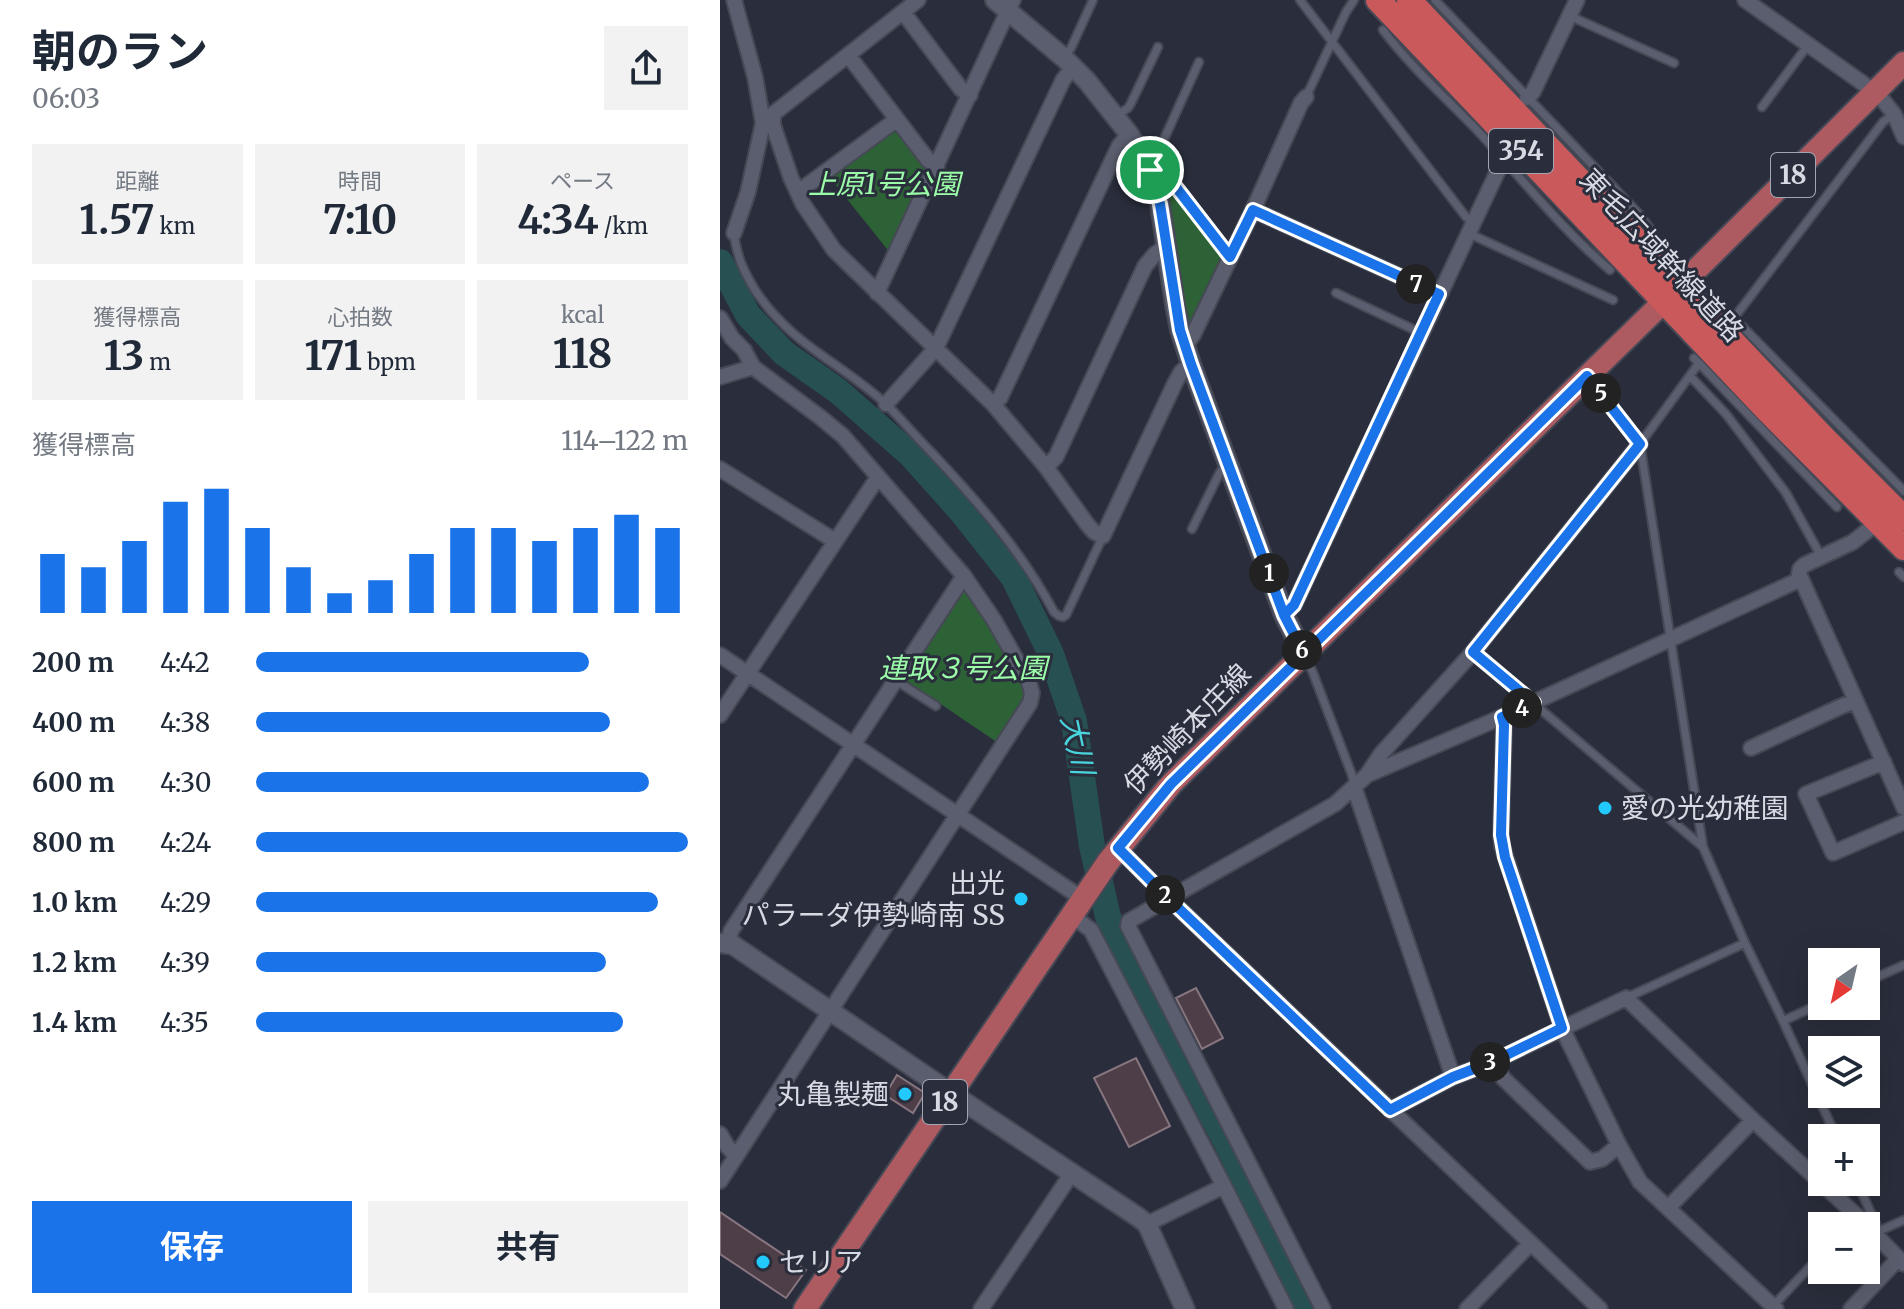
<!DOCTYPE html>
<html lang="ja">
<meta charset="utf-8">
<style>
:root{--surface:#fff;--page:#f2f2f3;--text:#1f2937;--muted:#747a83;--accent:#1a73e8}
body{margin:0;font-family:Merriweather,"Noto Sans JP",serif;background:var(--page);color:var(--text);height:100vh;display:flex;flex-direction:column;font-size:30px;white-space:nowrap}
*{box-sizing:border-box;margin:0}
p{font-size:26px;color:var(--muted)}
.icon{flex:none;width:44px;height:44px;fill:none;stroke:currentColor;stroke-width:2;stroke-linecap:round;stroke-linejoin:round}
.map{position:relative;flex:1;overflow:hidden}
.panel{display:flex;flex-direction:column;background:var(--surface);width:720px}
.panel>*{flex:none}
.needle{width:52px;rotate:214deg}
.tools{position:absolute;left:1088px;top:948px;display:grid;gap:16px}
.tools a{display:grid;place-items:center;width:72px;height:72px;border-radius:0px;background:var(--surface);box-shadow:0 8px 32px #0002;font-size:40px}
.pin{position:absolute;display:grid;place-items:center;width:68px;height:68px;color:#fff;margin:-34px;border:4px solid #fff;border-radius:50%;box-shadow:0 2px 8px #0007}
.km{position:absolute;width:40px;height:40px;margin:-20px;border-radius:50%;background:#222;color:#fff;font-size:22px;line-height:40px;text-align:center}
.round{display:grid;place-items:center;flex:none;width:84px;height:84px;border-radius:0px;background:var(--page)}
.headline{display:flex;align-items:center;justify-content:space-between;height:136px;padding:0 32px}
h1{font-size:44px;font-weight:700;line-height:60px}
.stats{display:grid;grid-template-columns:repeat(3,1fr);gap:12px;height:136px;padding:8px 32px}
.stats div{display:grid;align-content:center;border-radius:0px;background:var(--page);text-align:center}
.stats b{font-size:40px;font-weight:700}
.stats small{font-size:22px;font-weight:400}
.stats p{font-size:22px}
.chart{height:224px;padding:16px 32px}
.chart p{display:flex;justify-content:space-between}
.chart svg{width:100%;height:144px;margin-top:8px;stroke:var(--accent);stroke-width:6}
.button{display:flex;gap:16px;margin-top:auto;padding:16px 32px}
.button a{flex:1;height:92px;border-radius:0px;background:var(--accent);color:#fff;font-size:32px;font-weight:700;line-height:92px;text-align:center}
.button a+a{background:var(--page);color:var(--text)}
ul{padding:0 32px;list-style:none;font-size:26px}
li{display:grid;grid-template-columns:128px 96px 1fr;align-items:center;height:60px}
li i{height:20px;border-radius:10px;background:var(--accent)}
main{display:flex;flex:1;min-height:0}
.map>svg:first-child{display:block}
</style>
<main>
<section class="panel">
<div class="headline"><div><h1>朝のラン</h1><p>06:03</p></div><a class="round"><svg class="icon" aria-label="share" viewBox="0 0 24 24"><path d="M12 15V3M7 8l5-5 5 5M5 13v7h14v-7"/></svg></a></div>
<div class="stats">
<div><p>距離</p><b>1.57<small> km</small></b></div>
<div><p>時間</p><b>7:10</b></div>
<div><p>ペース</p><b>4:34<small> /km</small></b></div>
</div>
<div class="stats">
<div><p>獲得標高</p><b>13<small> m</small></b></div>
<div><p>心拍数</p><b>171<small> bpm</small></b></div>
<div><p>kcal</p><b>118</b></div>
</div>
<div class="chart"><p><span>獲得標高</span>114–122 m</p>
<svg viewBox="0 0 160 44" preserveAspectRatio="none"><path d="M5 44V26M15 44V30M25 44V22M35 44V10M45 44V6M55 44V18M65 44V30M75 44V38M85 44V34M95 44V26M105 44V18M115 44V18M125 44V22M135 44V18M145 44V14M155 44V18"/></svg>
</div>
<ul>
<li><b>200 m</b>4:42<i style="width:77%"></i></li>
<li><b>400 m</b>4:38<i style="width:82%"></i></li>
<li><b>600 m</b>4:30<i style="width:91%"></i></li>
<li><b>800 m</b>4:24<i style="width:100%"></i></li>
<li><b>1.0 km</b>4:29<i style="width:93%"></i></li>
<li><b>1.2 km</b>4:39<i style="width:81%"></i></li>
<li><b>1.4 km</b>4:35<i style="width:85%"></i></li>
</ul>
<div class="button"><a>保存</a><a>共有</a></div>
</section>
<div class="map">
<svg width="1184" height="1309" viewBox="0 0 1184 1309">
<rect width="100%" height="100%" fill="#2a2e3c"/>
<path fill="#2d6136" d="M 172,131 C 186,135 207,163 207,178 L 171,254 L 111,179 Z
M 445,181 L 449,183 L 504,256 L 469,327 Z
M 242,590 L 248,593 L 276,635 L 305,692 L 306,701 L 278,743 L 184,679 Z"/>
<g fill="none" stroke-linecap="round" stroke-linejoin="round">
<path stroke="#265052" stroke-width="26" d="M 0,262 L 28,315 L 64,353 L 118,391 L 191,455 L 241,511 L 294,578 L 331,654 L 354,721 L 372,846 L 388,917 L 415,972 L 507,1143 L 587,1309"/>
</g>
<path fill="#4e3e47" stroke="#87757f" stroke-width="2" d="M 476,988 L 503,1038 L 482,1049 L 456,998 Z
M 416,1058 L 450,1126 L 409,1147 L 374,1078 Z
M 177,1075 L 205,1093 L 193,1113 L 165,1095 Z
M 0,1212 L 86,1270 L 66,1298 L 0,1254 Z"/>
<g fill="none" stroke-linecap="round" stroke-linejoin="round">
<g stroke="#464955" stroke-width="11">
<path id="service" d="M 580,0 L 746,217 L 753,222
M 715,0 L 920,215 L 933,233
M 850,16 L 954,63
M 663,30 C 690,66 724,96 755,128 C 799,175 841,229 890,270
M 345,56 L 351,48 L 373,0
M 479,62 L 430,170 L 445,173 L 510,257
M 586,97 L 626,12 L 634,0
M 1042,107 L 1088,45
M 1174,114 L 1163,122 L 1014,318 L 1184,491
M 396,116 L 408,108 L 411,103 L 438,47
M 14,234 C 17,257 23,270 35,290 C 72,346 121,362 167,405 C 183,421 197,438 213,454 C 259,503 302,552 334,612 L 339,616 L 343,617 L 346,615 L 383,536
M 750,234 L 893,300
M 616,293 L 701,333
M 974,358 L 1117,507
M 970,376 L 1006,414 L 1066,493 L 1101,556
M 870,380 L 920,444 L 983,847 L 1025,943 L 1063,1021 L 1117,1138
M 920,444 L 979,363
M 472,529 L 499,474 L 506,464
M 1179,572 L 1184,577
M 753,652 L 983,847
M 586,658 L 593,673 L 632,775 L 634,785
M 175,680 L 216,706
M 1146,982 L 1184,965
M 906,998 L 1025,943
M 1063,1021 L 1102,1003
M 1137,1182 L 1159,1231 L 1158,1233
M 1159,1231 L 1184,1220
M 1053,1306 L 1102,1254"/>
</g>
<g stroke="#464955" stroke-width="18">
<path id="minor" d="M 14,0 L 35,77 L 43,123 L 53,125
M 198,0 L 53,114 L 53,125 L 71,178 L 83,204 L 114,250 L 273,404 L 326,467 L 367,524 L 374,532 L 383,536 L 455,383 L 461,372 L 471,364
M 1025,0 L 1141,82 L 1162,99 L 1174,114 L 1184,137
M 183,12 L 241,89 L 250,95
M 128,55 L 208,160 L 217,167
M 807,98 L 813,92 L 823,71 L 857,0
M 78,192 L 176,120
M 533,210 L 719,294
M 14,233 L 28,192 L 43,123
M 157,293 L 293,0
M 0,318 L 12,338 L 24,350 L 33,367 L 100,417 L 123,436 L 244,576 L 274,620 L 309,682 L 312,693 L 310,703 L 0,1181
M 465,346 L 473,335 L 533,210 L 581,103 L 586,97
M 0,377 L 33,367
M 166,404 L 216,348 L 343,80 L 353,67
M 273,404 L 280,398 L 399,146 L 409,134
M 326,467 L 336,457 L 425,266 L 435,254 L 446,247
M 0,469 L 115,541
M 1162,519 L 1133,542 L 1084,565 L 1080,569 L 1079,574 L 1184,808
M 564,615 L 574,605 L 783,160
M 0,655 L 363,899
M 0,715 L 158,477
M 782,717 L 784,725 L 781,835 L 782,846 L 842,1028 L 899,1145 L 920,1182 L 1056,1309
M 1031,748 L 1122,706 L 1136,701
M 1164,762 L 1086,794 L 1113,853 L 1184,822
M 647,775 L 782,717 L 1081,579
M 634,787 L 733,1077
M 398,848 L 449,899 L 880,1309
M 351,915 L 371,930 L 504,1186
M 8,943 L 11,931 L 244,576
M 772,1062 L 784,1079 L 870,1162 L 882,1159 L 899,1145
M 670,1110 L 733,1077 L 772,1062 L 906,998 L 1033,1120 L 1137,1216 L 1184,1264
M 0,1134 L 7,1146 L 16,1156
M 948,1208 L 1033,1120
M 427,1224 L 504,1186 L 566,1309
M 261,1309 L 352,1173
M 603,1309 L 408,926 L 409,921 L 615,804 L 647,775 L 661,754 L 753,652 L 920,444
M 747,1309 L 811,1243
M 1131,1309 L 1178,1259"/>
</g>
<g stroke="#464955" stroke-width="22">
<path id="tertiary" d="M 275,0 L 344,58 L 367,81 L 409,134 L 430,170 L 440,204 L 455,305 L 460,330 L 471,364 L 564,615 L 584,654
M 0,943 L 13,945 L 231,1093 L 418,1217 L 427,1224 L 465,1309"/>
</g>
<g stroke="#464955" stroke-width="26">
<path id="primary" d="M 85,1309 L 388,862 L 451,784 L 975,271 L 1184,63"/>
</g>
<g stroke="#464955" stroke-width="28">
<path id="trunk" d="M 658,0 L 1045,408 L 1184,548
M 689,0 L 1105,439 L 1184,518"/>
</g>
<use href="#service" stroke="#5a5e6e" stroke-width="7"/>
<use href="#minor" stroke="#5a5e6e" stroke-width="14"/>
<use href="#tertiary" stroke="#5a5e6e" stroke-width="18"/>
<use href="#primary" stroke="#ad5a60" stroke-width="22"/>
<use href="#trunk" stroke="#c9595b" stroke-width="24"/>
</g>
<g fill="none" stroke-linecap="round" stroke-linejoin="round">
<g stroke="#fff" stroke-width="16">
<path id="route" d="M 430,170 L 440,204 L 460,330 L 471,364 L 564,615 L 584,654 L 451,784 L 398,848 L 449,899 L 670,1110 L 733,1077 L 772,1062 L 842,1028 L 785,857 L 781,835 L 784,725 L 782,717 L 814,703 L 753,652 L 920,444 L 867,376 L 584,654 L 564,615 L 574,605 L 719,294 L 533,210 L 510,257 L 445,173 L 430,170"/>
</g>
<use href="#route" stroke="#1a73e8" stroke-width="10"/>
</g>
<g fill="#21c9fd" stroke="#2a2e3c" stroke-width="3">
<circle cx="885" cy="808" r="8"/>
<circle cx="301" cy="899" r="8"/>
<circle cx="185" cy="1094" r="8"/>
<circle cx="43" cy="1262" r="8"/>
</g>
<g text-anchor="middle" stroke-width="6" stroke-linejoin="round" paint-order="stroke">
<g fill="#2a2e3c" stroke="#a3a6b1" stroke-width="2">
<rect x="769" y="129" width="64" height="44" rx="6"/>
<rect x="1051" y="153" width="44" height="44" rx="6"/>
<rect x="203" y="1080" width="44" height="44" rx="6"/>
</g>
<g font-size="26" font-weight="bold" fill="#d7dae3">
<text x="801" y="160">354</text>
<text x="1073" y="184">18</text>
<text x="225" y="1111">18</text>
</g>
<g font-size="28" font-style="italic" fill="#9cfda9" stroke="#2a2e3c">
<text x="164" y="194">上原1号公園</text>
<text x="243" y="678">連取３号公園</text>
</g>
<g font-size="28" fill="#d7dae3" stroke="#2a2e3c">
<text transform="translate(942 255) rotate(47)" y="10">東毛広域幹線道路</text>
<text transform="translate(467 729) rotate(-46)" y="10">伊勢崎本庄線</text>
</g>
<g font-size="28" fill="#d7dae3" stroke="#2a2e3c" text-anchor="start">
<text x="901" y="818">愛の光幼稚園</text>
<text x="285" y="893" text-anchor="end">出光<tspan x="285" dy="32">パラーダ伊勢崎南 SS</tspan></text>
<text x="169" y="1104" text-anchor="end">丸亀製麺</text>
<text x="59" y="1272">セリア</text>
</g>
<g font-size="30" font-style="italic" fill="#49d5dd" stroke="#2a2e3c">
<text transform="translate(357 745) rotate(78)" y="10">大川</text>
</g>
</g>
</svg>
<div class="tools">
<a><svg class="needle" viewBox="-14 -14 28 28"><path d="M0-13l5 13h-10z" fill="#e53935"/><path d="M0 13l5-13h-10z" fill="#747a83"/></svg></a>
<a><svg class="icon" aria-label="layers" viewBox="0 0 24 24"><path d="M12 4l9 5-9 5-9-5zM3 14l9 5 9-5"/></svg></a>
<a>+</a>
<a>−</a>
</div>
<div class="pin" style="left:430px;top:170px;background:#1e9e55"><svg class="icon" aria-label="arrive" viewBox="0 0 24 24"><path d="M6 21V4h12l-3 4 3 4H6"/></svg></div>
<b class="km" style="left:549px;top:573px">1</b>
<b class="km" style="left:445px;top:895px">2</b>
<b class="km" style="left:770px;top:1062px">3</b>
<b class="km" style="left:802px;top:708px">4</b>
<b class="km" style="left:881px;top:393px">5</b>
<b class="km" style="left:582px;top:650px">6</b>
<b class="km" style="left:696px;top:284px">7</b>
</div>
</main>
